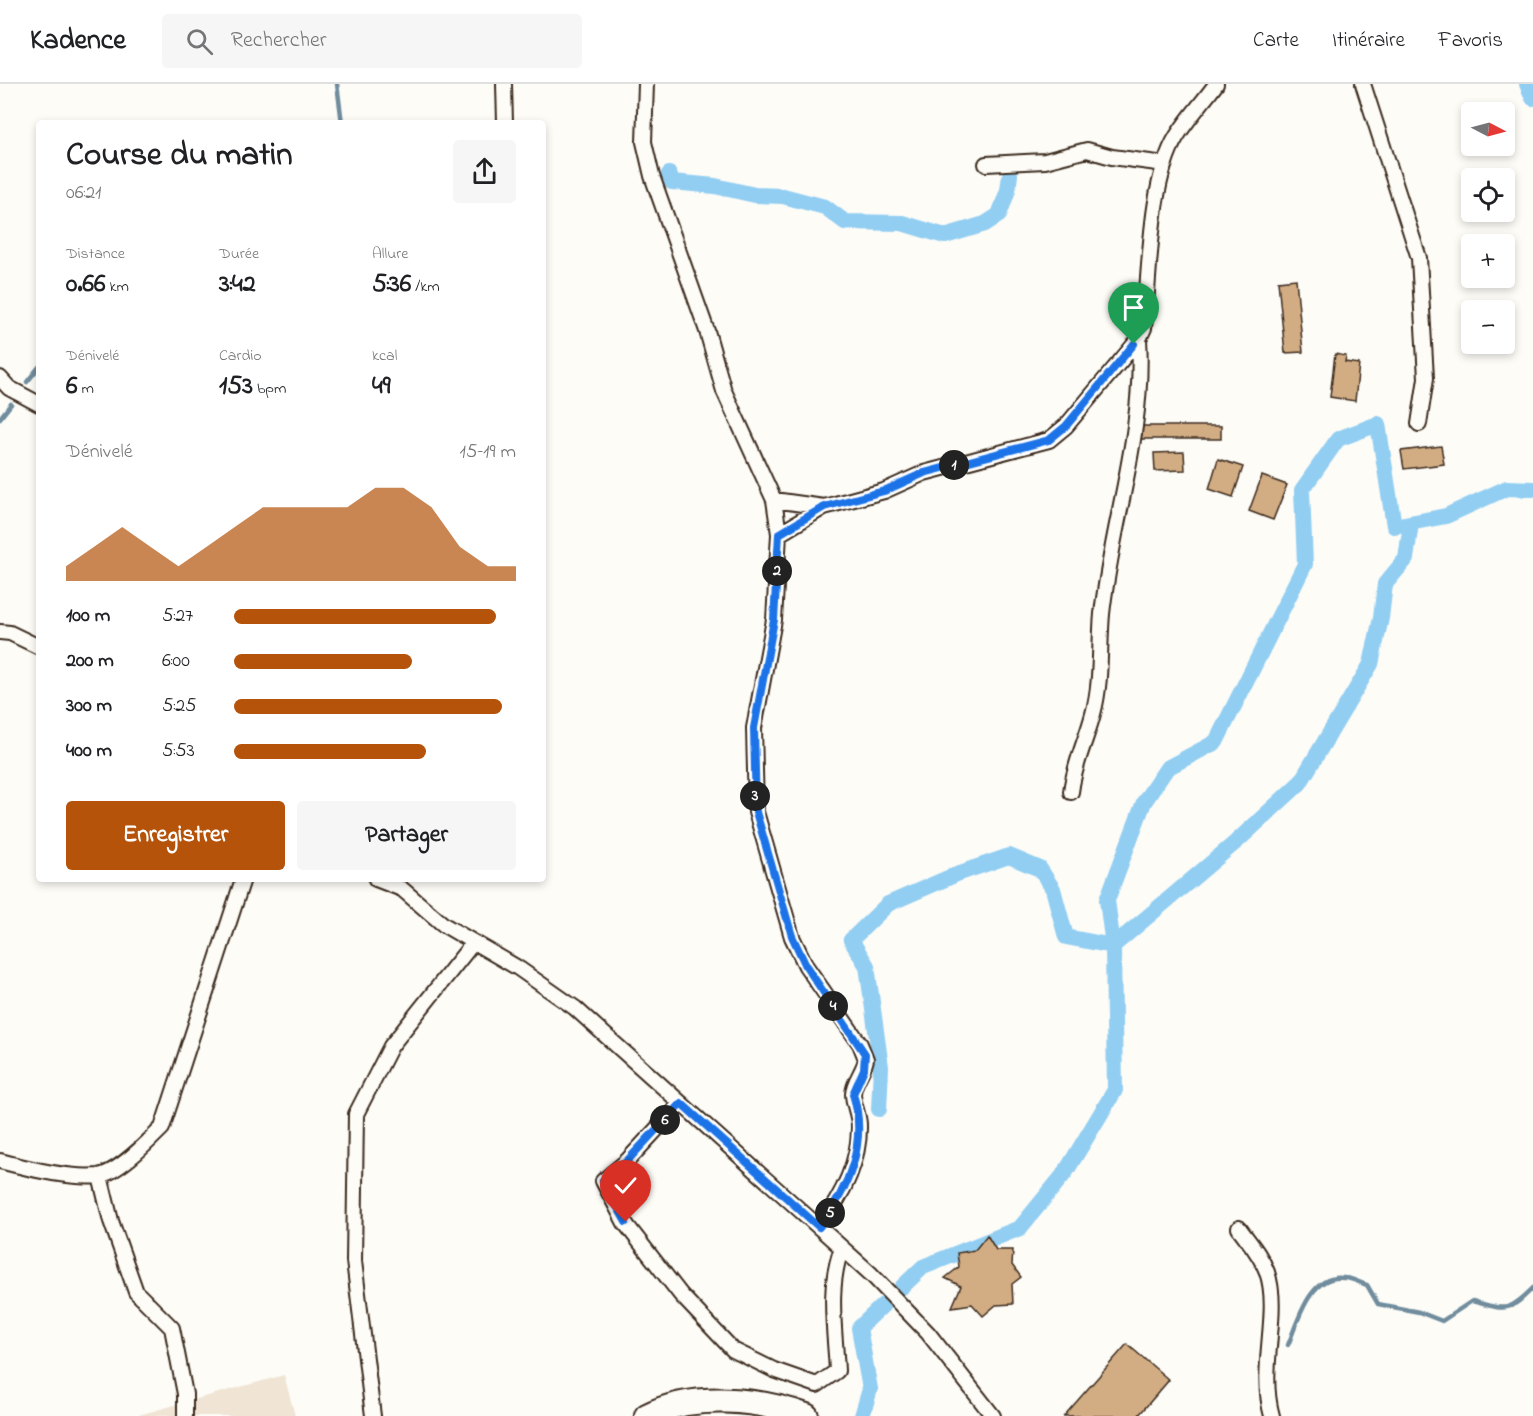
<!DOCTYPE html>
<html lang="fr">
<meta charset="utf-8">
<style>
:root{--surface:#fff;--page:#f6f6f6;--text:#202124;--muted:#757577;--line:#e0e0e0;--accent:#b45309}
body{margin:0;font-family:"Indie Flower",sans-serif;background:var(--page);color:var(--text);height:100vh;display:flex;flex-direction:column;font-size:22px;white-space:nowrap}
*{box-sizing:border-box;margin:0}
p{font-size:20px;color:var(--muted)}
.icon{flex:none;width:33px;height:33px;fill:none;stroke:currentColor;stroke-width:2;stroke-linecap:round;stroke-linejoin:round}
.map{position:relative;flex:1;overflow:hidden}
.drawer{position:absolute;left:36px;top:36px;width:510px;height:762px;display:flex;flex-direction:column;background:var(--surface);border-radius:6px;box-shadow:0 3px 9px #0003}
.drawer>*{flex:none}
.needle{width:39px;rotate:96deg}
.tools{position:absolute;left:1461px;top:18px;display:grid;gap:12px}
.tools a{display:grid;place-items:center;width:54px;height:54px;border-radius:6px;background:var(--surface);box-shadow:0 3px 9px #0003;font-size:30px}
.pin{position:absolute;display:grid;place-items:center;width:51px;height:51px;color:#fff;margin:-62px -26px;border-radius:50% 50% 50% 0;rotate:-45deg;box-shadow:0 0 6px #0007}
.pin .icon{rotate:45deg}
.km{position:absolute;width:30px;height:30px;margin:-15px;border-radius:50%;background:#222;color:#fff;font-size:16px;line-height:30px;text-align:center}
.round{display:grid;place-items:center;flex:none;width:63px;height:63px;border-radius:6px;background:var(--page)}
.head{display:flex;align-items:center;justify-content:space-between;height:102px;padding:0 30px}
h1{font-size:33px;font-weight:700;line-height:45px}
.figures{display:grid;grid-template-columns:repeat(3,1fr);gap:9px;height:102px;padding:6px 30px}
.figures div{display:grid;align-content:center}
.figures b{font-size:26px;font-weight:700}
.figures small{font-size:16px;font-weight:400}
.figures p{font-size:16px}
.chart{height:168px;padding:12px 30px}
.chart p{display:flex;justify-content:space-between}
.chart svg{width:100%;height:108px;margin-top:6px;fill:var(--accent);opacity:.7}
.cta{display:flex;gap:12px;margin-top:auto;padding:12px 30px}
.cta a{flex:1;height:69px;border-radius:6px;background:var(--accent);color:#fff;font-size:24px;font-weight:700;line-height:69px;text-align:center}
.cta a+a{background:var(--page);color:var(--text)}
ul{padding:0 30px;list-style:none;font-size:20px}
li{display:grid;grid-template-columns:96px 72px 1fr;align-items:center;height:45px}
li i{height:15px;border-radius:8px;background:var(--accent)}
header{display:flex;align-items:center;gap:36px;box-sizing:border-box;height:84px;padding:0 30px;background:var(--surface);border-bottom:2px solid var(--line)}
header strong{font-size:28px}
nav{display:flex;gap:33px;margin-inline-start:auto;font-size:21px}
.search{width:420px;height:54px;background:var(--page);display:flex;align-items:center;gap:15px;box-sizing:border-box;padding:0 21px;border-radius:6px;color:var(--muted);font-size:22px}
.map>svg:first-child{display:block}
</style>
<header>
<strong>Kadence</strong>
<div class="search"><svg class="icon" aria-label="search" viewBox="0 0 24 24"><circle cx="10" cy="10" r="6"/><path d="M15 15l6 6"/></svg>Rechercher</div>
<nav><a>Carte</a><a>Itinéraire</a><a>Favoris</a></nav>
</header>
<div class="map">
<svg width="1533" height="1332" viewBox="0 0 1533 1332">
<rect width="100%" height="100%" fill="#fdfcf7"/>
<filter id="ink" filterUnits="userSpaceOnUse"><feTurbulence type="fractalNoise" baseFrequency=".0167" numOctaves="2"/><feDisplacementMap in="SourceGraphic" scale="12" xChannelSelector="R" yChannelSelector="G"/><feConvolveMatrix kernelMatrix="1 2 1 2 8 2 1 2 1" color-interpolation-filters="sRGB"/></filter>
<g filter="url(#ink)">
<path fill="#f0e4d4" d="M 284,1291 L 295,1332 L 135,1332 Z"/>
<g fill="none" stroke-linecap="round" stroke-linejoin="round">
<path stroke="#6f8c9d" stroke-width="4.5" d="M 337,0 L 342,39
M 27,298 L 39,283
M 0,334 L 11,320
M 1288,1261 C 1298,1237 1310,1189 1344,1194 C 1352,1194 1360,1199 1367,1201 L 1378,1220 L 1419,1228 L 1442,1237 L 1472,1217 C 1506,1226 1508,1229 1533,1204"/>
<path stroke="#92cef2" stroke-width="16" d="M 1527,0 L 1533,14
M 669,90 L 672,98 L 715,102 L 755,111 L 783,112 L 825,123 L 845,138 L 902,139 L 945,152 L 985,140 L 999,131 L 1008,106 L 1010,91
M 879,1025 L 881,983 L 867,882 L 851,856 L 888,820 L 957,790 L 1009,772 L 1040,785 L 1053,805 L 1066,853 L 1113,862 L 1236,758 L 1300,699 L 1371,580 L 1381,534 L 1385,500 L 1406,475 L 1411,439
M 902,1203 L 923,1183 L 1020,1144 L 1065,1089 L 1115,1006 L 1113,862 L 1107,816 L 1144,718 L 1167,684 L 1216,658 L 1305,480 L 1302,406 L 1338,355 L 1378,340 L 1394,442 L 1446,432 L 1507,404 L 1533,405
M 862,1332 L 870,1305 L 859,1244 L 883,1221"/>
</g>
<path fill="#d2ad84" stroke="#3b2a1e" stroke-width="1.5" d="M 1296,195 L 1303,268 L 1285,269 L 1278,197 Z
M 1335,270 L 1346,272 L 1345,278 L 1359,280 L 1355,317 L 1330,313 Z
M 1139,342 L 1221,342 L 1221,355 L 1139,355 Z
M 1441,362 L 1444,380 L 1404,385 L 1401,367 Z
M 1184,368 L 1185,386 L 1155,387 L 1154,369 Z
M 1218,375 L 1243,383 L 1233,413 L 1209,405 Z
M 1262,392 L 1287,401 L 1273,436 L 1249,427 Z
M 987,1151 L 996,1166 L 1013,1166 L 1012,1181 L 1021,1193 L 1012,1200 L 1013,1220 L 996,1221 L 983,1232 L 972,1220 L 952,1223 L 961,1202 L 945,1194 L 959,1183 L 957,1169 L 975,1166 Z
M 1127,1260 L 1169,1296 L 1138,1332 L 1064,1332 Z"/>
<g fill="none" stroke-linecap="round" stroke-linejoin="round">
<g stroke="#3b2a1e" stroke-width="18">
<path id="street" d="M 504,0 L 505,39
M 646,0 L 644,58 L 652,92 L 707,247 L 724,307 L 774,416 L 779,450 L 774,536 L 754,644 L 756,728 L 792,853 L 806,882 L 860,960 L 866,975 C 864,987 853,998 853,1010 C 853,1020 859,1031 859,1041 C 860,1079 841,1114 819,1143
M 1363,0 L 1419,174 L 1426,294 L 1419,340
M 986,80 L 1045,77 L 1087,66 L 1112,73 L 1165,80
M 0,294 L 9,304 L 39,320
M 774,416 L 824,423
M 779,450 L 824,423 L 884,407 L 924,389 L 1049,356 L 1066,342 L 1139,255 L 1144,244 C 1150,190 1149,97 1177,52 C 1188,34 1204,17 1216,0
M 0,548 L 10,549 L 39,563
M 1071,708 C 1074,680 1086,657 1093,630 C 1102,597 1099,563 1102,530 C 1112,438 1145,348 1139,255
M 376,795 L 402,805 L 444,841 L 518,884 L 575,924 L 871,1190 L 928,1249 L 993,1332
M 681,1019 L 627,1077 L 603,1097 L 625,1139 L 681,1211 L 733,1266 L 774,1286 L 817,1301 L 837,1287 C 835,1247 827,1202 842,1164
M 0,1077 C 26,1084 71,1095 98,1092 C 118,1089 148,1058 162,1044 L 243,795
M 100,1092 L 111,1137 L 136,1208 L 172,1244 L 185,1310 L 185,1332
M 1239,1144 C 1249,1158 1261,1171 1267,1188 C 1281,1229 1258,1283 1272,1332
M 373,1332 L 354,1177 L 356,1030 L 391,962 L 473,859"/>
</g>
<g stroke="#3b2a1e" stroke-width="28">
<path id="highway" d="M 647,1332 C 693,1308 759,1315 806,1332"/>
</g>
<use href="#street" stroke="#fdfcf7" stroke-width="14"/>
<use href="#highway" stroke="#fdfcf7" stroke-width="24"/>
</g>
</g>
<g fill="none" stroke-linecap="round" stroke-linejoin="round" filter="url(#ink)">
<g stroke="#fff" stroke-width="12">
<path id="route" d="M 626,1138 L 603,1097 L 627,1077 L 681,1019 L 819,1143 C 849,1105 868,1058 853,1010 L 864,985 L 865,970 L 806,882 L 792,852 L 756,728 L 754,644 L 774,536 L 779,450 L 824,423 L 884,407 L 924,389 L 1049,356 L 1066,342 L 1134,260"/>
</g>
<use href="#route" stroke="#1a73e8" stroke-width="8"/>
</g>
</svg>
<div class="tools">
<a><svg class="needle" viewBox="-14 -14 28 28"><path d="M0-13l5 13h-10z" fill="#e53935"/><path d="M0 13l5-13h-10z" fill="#757577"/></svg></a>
<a><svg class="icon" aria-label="locate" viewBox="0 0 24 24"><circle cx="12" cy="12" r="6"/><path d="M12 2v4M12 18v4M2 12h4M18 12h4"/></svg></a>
<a>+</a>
<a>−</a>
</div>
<div class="pin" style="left:1134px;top:260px;background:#1e9e55"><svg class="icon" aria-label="arrive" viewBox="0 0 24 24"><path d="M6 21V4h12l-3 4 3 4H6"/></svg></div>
<div class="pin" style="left:626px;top:1138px;background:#d93025"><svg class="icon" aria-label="check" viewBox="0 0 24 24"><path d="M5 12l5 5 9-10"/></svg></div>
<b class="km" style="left:954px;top:381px">1</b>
<b class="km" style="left:777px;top:487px">2</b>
<b class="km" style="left:755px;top:712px">3</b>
<b class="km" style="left:833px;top:922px">4</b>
<b class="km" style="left:830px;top:1129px">5</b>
<b class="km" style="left:665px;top:1036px">6</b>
<section class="drawer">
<div class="head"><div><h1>Course du matin</h1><p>06:21</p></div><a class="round"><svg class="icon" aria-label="share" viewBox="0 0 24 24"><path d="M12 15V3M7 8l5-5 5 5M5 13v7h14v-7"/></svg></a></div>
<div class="figures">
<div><p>Distance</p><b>0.66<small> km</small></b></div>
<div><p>Durée</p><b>3:42</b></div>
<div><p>Allure</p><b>5:36<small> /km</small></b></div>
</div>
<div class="figures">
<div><p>Dénivelé</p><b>6<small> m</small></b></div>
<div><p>Cardio</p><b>153<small> bpm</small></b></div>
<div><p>kcal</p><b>49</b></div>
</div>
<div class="chart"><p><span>Dénivelé</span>15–19 m</p>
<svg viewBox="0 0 160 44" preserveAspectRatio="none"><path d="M0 44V38L10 30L20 22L30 30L40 38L50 30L60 22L70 14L80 14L90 14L100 14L110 6L120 6L130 14L140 30L150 38L160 38V44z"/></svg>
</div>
<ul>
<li><b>100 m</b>5:27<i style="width:93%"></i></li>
<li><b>200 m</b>6:00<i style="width:63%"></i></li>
<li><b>300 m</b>5:25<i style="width:95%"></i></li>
<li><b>400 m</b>5:53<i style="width:68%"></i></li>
</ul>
<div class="cta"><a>Enregistrer</a><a>Partager</a></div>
</section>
</div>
